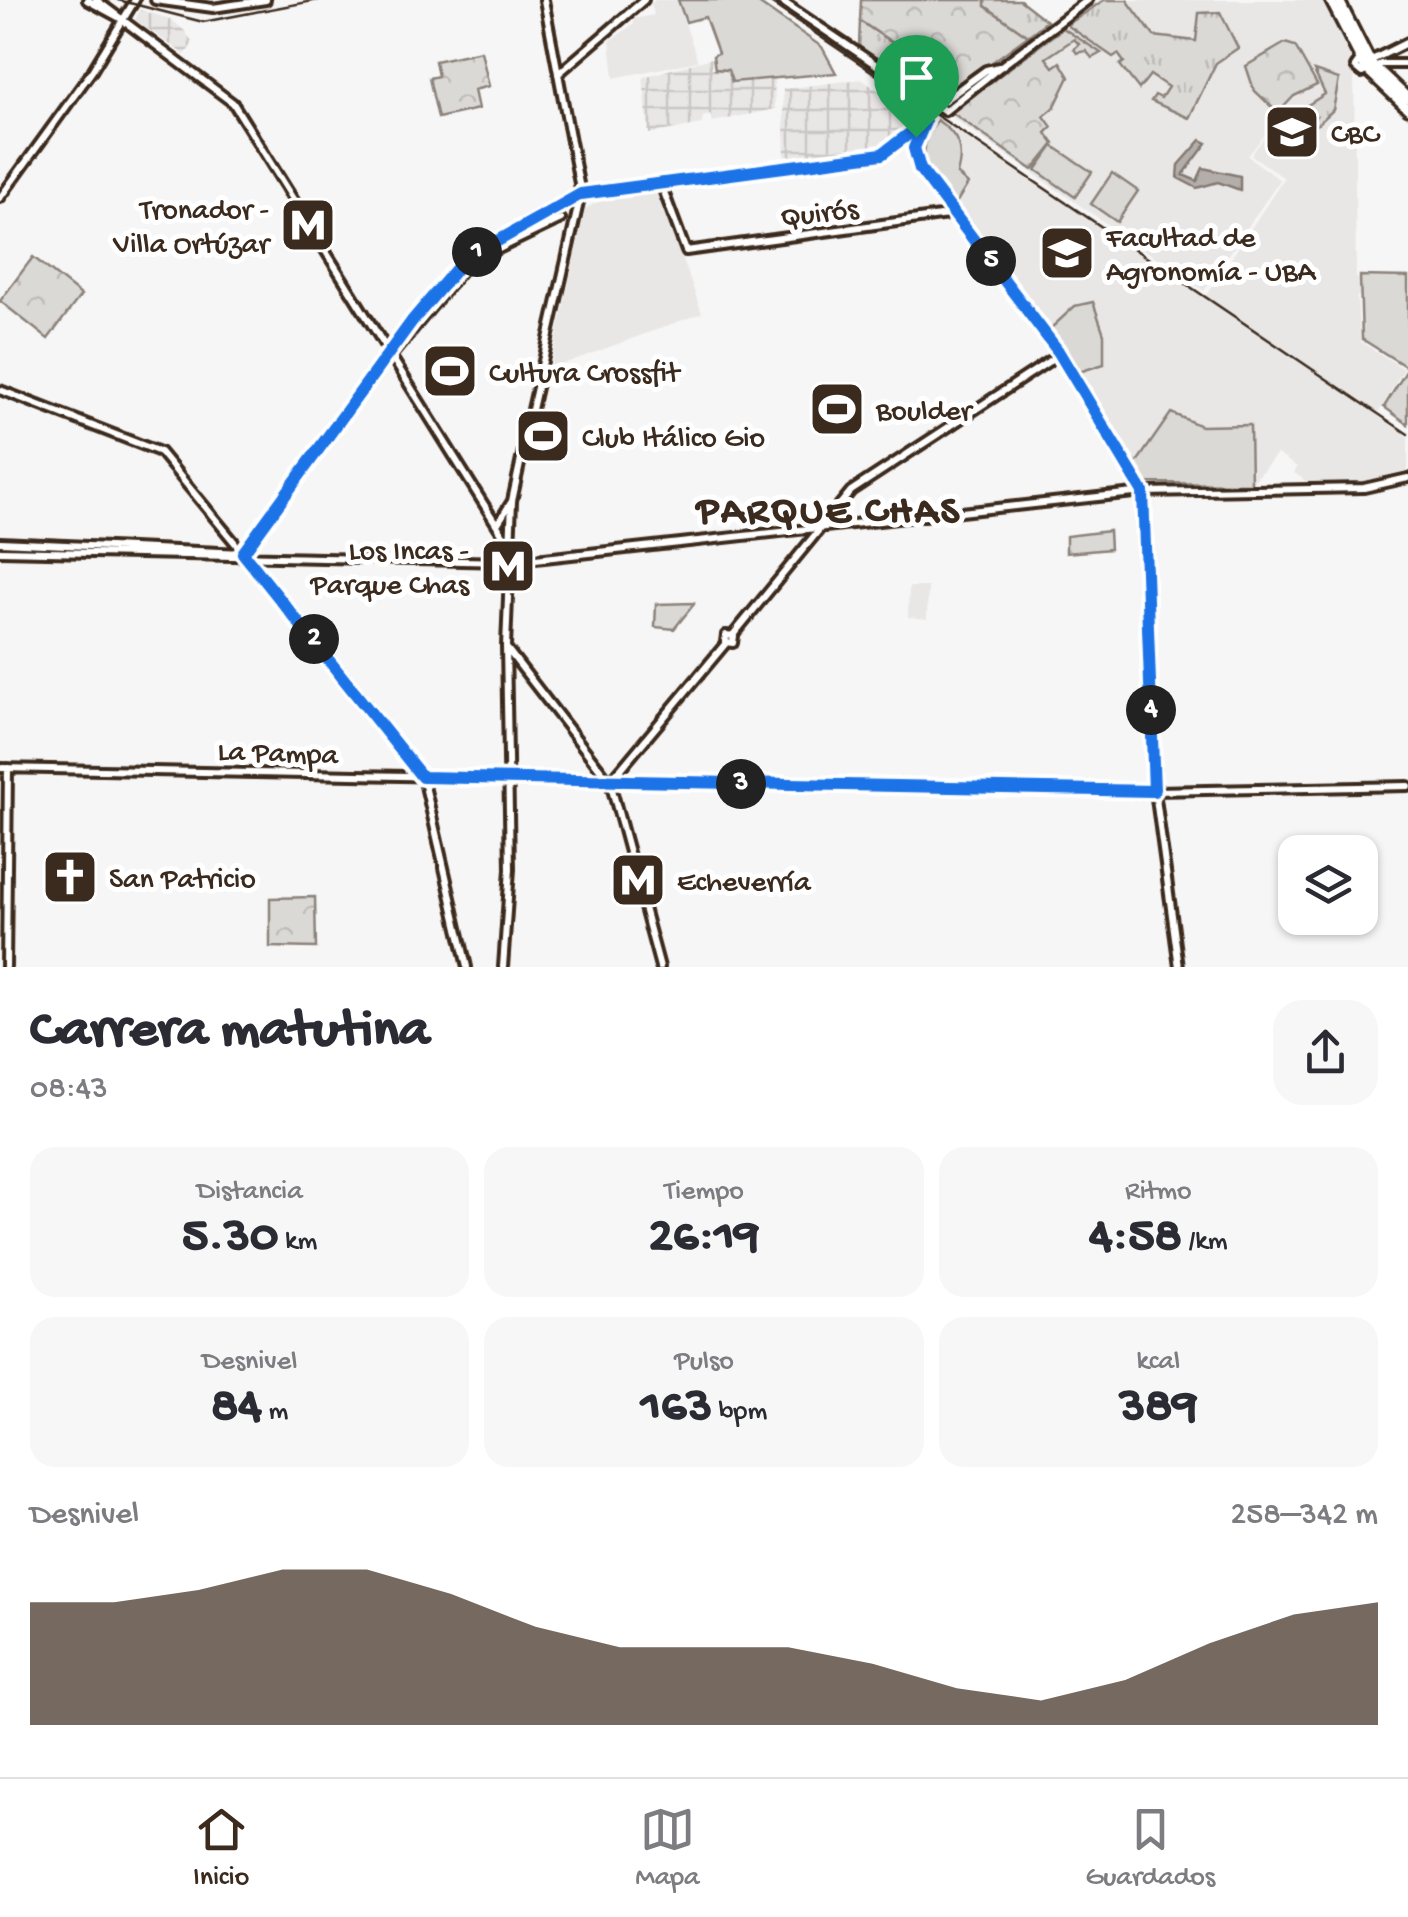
<!DOCTYPE html>
<html lang="es">
<meta charset="utf-8">
<style>
:root{--surface:#fff;--page:#f7f7f7;--text:#2b2b33;--muted:#7c7c81;--line:#e1e1e2;--accent:#3b2a1e}
body{margin:0;font-family:"Gochi Hand",sans-serif;background:var(--page);color:var(--text);height:100vh;display:flex;flex-direction:column;font-size:38px;white-space:nowrap}
*{box-sizing:border-box;margin:0}
p{font-size:32px;color:var(--muted)}
.icon{flex:none;width:55px;height:55px;fill:none;stroke:currentColor;stroke-width:2;stroke-linecap:round;stroke-linejoin:round}
.map{position:relative;height:967px;overflow:hidden}
.panel{display:flex;flex-direction:column;background:var(--surface);flex:1}
.panel>*{flex:none}
.fabs{position:absolute;left:1278px;top:835px;display:grid;gap:20px}
.fabs a{display:grid;place-items:center;width:100px;height:100px;border-radius:20px;background:var(--surface);box-shadow:0 2px 8px #0004;font-size:50px}
.pin{position:absolute;display:grid;place-items:center;width:85px;height:85px;color:#fff;margin:-102px -42px;border-radius:50% 50% 50% 0;rotate:-45deg;box-shadow:0 0 10px #0007}
.pin .icon{rotate:45deg}
.km{position:absolute;width:50px;height:50px;margin:-25px;border-radius:50%;background:#222;color:#fff;font-size:28px;line-height:50px;text-align:center}
.round{display:grid;place-items:center;flex:none;width:105px;height:105px;border-radius:30px;background:var(--page)}
.overview{display:flex;align-items:center;justify-content:space-between;height:170px;padding:0 30px}
h1{font-size:55px;font-weight:800;line-height:75px}
.figures{display:grid;grid-template-columns:repeat(3,1fr);gap:15px;height:170px;padding:10px 30px}
.figures div{display:grid;align-content:center;border-radius:25px;background:var(--page);text-align:center}
.figures b{font-size:50px;font-weight:800}
.figures small{font-size:28px;font-weight:400}
.figures p{font-size:28px}
.chart{height:280px;padding:20px 30px}
.chart p{display:flex;justify-content:space-between}
.chart svg{width:100%;height:180px;margin-top:10px;fill:var(--accent);opacity:.7}
.tab-bar{display:flex;justify-content:space-around;align-items:center;height:140px;border-top:2px solid var(--line);background:var(--surface);font-size:28px;color:var(--muted)}
.tab-bar a{display:grid;justify-items:center;gap:5px}
.tab-bar .selected{color:var(--accent)}
.map>svg:first-child{display:block}
</style>
<div class="map">
<svg width="1408" height="967" viewBox="0 0 1408 967">
<defs>
<pattern id="industrial-grid" width="8" height="8" patternUnits="userSpaceOnUse" patternTransform="scale(2.5)"><rect width="8" height="8" fill="#e9e7e6"/><path d="M0 4h8M4 0v8" fill="none" stroke="#c9c6c5"/></pattern>
<pattern id="grass-tufts" width="24" height="20" patternUnits="userSpaceOnUse" patternTransform="scale(2.5)"><rect width="24" height="20" fill="#dbd9d6"/><path d="M3 7l-1-3M5 7V3M7 7l1-3M15 17l-1-3M17 17v-4M19 17l1-3" fill="none" stroke="#bdbab7"/></pattern>
<pattern id="park-crowns" width="20" height="18" patternUnits="userSpaceOnUse" patternTransform="scale(2.5)"><rect width="20" height="18" fill="#dbd9d6"/><path d="M2 6a3 3 0 1 1 6 0M12 15a3 3 0 1 1 6 0" fill="none" stroke="#bdbab7"/></pattern>
</defs>
<rect width="100%" height="100%" fill="#f7f6f6"/>
<filter id="ink" filterUnits="userSpaceOnUse"><feTurbulence type="fractalNoise" baseFrequency=".01" numOctaves="2"/><feDisplacementMap in="SourceGraphic" scale="20" xChannelSelector="R" yChannelSelector="G"/><feConvolveMatrix kernelMatrix="1 2 1 2 8 2 1 2 1" color-interpolation-filters="sRGB"/></filter>
<g filter="url(#ink)">
<path fill="#e9e7e6" d="M 655,0 L 677,0 L 698,61 L 614,78 L 610,41 L 634,24 L 633,19 L 654,15 L 651,4 Z
M 1099,0 L 1326,0 L 1354,58 L 1356,278 L 1375,281 L 1374,296 L 1357,296 L 1360,341 L 1404,369 L 1377,415 L 1408,437 L 1408,470 L 1358,482 L 1309,483 L 1294,473 L 1297,467 L 1277,454 L 1251,484 L 1250,425 L 1201,426 L 1171,413 L 1135,465 L 1060,342 L 956,203 L 968,184 L 956,174 L 954,132 L 937,120 L 939,117 L 1205,298 L 1284,178 L 1251,155 L 1287,106 L 1248,156 L 1280,180 L 1204,291 L 947,114 Z
M 659,191 L 702,313 L 550,369 L 585,209 L 603,199 Z
M 909,587 L 928,587 L 927,619 L 908,617 Z"/>
<path fill="url(#industrial-grid)" d="M 140,10 L 170,19 L 185,31 L 193,43 L 185,55 L 135,20 Z
M 712,58 L 712,69 L 728,70 L 732,82 L 774,77 L 775,109 L 713,122 L 710,115 L 703,117 L 702,124 L 649,134 L 643,77 Z
M 861,79 L 917,117 L 918,122 L 883,149 L 785,159 L 783,89 Z"/>
<path fill="url(#grass-tufts)" stroke="#8b827a" stroke-width="2.5" d="M 985,0 L 1020,0 L 1047,21 L 1028,36 L 985,6 Z
M 1104,0 L 1127,0 L 1154,36 L 1196,41 L 1199,13 L 1220,12 L 1238,48 L 1216,63 L 1189,118 L 1151,101 L 1155,95 L 1161,98 L 1168,87 L 1150,75 L 1139,89 L 1120,65 L 1124,62 L 1118,54 L 1113,57 L 1067,25 Z
M 860,21 L 932,69 L 930,95 L 859,47 Z
M 1314,71 L 1339,79 L 1333,110 L 1317,125 L 1311,124 L 1316,116 L 1308,117 L 1303,108 L 1325,94 Z"/>
<path fill="url(#park-crowns)" stroke="#8b827a" stroke-width="2.5" d="M 861,0 L 985,0 L 985,6 L 1028,36 L 939,101 L 930,95 L 932,69 L 860,21 Z
M 1063,28 L 1101,53 L 1092,58 L 1086,51 L 1077,53 L 1074,49 L 1079,44 L 1074,39 L 1046,58 L 1053,67 L 1060,62 L 1069,77 L 1054,108 L 1044,116 L 1052,127 L 1046,133 L 1054,144 L 1033,170 L 951,112 Z
M 1285,43 L 1295,46 L 1317,85 L 1294,96 L 1278,113 L 1254,90 L 1246,66 Z
M 481,51 L 489,86 L 474,90 L 478,109 L 438,118 L 429,78 L 438,76 L 435,61 Z
M 33,257 L 81,295 L 48,339 L 0,301 Z
M 1109,531 L 1110,549 L 1066,553 L 1066,536 Z
M 656,604 L 694,603 L 694,604 L 674,629 L 655,627 Z
M 315,897 L 316,948 L 270,947 L 270,898 Z"/>
<path fill="#dbd9d6" stroke="#8b827a" stroke-width="2.5" d="M 678,0 L 754,0 L 822,47 L 836,73 L 732,82 L 728,70 L 715,69 L 713,56 L 718,53 L 705,17 L 686,22 Z
M 937,120 C 959,135 964,149 957,174 L 968,184 L 956,203 C 931,170 910,159 937,120 Z
M 1053,146 L 1092,172 L 1075,197 L 1036,170 Z
M 1112,173 L 1138,191 L 1117,222 L 1091,204 Z
M 1360,276 L 1408,277 L 1408,424 L 1384,407 L 1408,368 L 1362,339 Z
M 1093,302 L 1104,334 L 1104,364 L 1079,372 L 1050,329 L 1075,306 Z
M 1171,413 L 1201,426 L 1250,425 L 1251,484 L 1146,483 L 1135,465 Z"/>
<path fill="#b4aeaa" stroke="#847972" stroke-width="2.5" d="M 1201,140 L 1207,143 L 1183,175 L 1197,181 L 1203,168 L 1240,176 L 1240,190 L 1218,182 L 1197,188 L 1178,178 L 1179,165 Z"/>
<g fill="none" stroke-linecap="round" stroke-linejoin="round">
<path stroke="#d1cdcb" stroke-width="6" stroke-dasharray="6 3" stroke-linecap="butt" d="M 929,123 L 947,108"/>
<g stroke="#3b2a1e" stroke-width="14">
<path id="secondary" d="M 87,0 L 124,20
M 96,0 L 233,103 L 508,543
M 155,0 L 213,8 L 266,0
M 780,0 L 945,111 L 1000,67
M 1408,42 L 1374,59 L 1360,60 L 1355,67 L 1362,73 L 1381,64 L 1408,64
M 1000,67 L 1088,0
M 558,74 L 644,0
M 938,105 L 986,70 L 999,67
M 925,122 L 914,144 L 920,169 L 1058,351 L 1143,492 L 1155,791 L 1179,967
M 661,184 L 686,251 L 955,214
M 0,198 L 92,71 L 135,0
M 392,355 L 467,264 L 561,219
M 0,390 L 160,452 L 302,624 L 423,777 L 467,967
M 523,449 L 581,194 L 544,0
M 498,523 L 512,501 L 531,413
M 0,542 L 242,553
M 0,551 L 508,562 L 1143,492 L 1364,488 L 1408,478
M 244,553 L 412,321 L 464,259 L 581,194 L 881,155 L 920,127
M 726,635 L 734,636 L 733,643 L 725,642 Z
M 733,635 L 851,491 L 1060,354
M 508,650 L 610,782 L 660,967
M 0,768 L 1155,791 L 1408,786
M 610,782 L 726,643
M 6,967 L 8,768
M 503,967 L 510,869 L 506,646 L 512,501"/>
</g>
<g stroke="#3b2a1e" stroke-width="15">
<path id="primary" d="M 1330,0 L 1365,68 L 1408,109
M 1339,0 L 1371,63 L 1408,98"/>
</g>
<use href="#secondary" stroke="#fff" stroke-width="6"/>
<use href="#primary" stroke="#fff" stroke-width="8"/>
<path stroke="#3b2a1e" stroke-width="2.5" d="M 118,0 L 203,22 L 318,0
M 766,0 L 1408,434"/>
</g>
</g>
<g fill="none" stroke-linecap="round" stroke-linejoin="round" filter="url(#ink)">
<g stroke="#fff" stroke-width="20">
<path id="route" d="M 925,122 L 914,148 L 920,169 L 1058,351 L 1143,492 L 1154,791 L 422,777 L 243,553 L 412,321 L 464,260 L 581,194 L 882,154 Z"/>
</g>
<use href="#route" stroke="#1a73e8" stroke-width="12"/>
</g>
<defs>
<g id="university-square" transform="scale(2.875)"><rect x="-9" y="-9" width="18" height="18" rx="4" fill="#3b2a1e" stroke="#fff"/><path d="M0-5L7-2L0 1L-7-2ZM-4 1L0 2.5L4 1V4Q0 6-4 4Z" fill="#fff"/></g>
<g id="metro-square" transform="scale(2.875)"><rect x="-9" y="-9" width="18" height="18" rx="4" fill="#3b2a1e" stroke="#fff"/><path d="M-5.5 5V-5H-3L0 0L3-5H5.5V5H3V-.5L0 4L-3-.5V5Z" fill="#fff"/></g>
<g id="stadium-square" transform="scale(2.875)"><rect x="-9" y="-9" width="18" height="18" rx="4" fill="#3b2a1e" stroke="#fff"/><path d="M0-5a6.5 5 0 1 0 0 10a6.5 5 0 1 0 0-10ZM-3.5-1.8h7v3.6h-7Z" fill="#fff"/></g>
<g id="church-square" transform="scale(2.875)"><rect x="-9" y="-9" width="18" height="18" rx="4" fill="#3b2a1e" stroke="#fff"/><path d="M-1.2-6h2.4v3.5h3.3v2.4h-3.3V6h-2.4V-.1h-3.3v-2.4h3.3Z" fill="#fff"/></g>
</defs>
<g fill-rule="evenodd">
<use href="#university-square" x="1292" y="132"/>
<use href="#metro-square" x="308" y="225"/>
<use href="#university-square" x="1067" y="253"/>
<use href="#stadium-square" x="450" y="371"/>
<use href="#stadium-square" x="837" y="409"/>
<use href="#stadium-square" x="543" y="436"/>
<use href="#metro-square" x="508" y="566"/>
<use href="#church-square" x="70" y="877"/>
<use href="#metro-square" x="638" y="880"/>
</g>
<g text-anchor="middle" stroke-width="10" stroke-linejoin="round" paint-order="stroke">
<g font-size="30" fill="#3b2a1e" stroke="#fff" text-anchor="start">
<text x="1331" y="142">CBC</text>
<text x="269" y="218" text-anchor="end">Tronador -<tspan x="269" dy="34">Villa Ortúzar</tspan></text>
<text x="1106" y="246">Facultad de<tspan x="1106" dy="34">Agronomía - UBA</tspan></text>
<text x="489" y="381">Cultura Crossfit</text>
<text x="876" y="419">Boulder</text>
<text x="582" y="446">Club Itálico Gio</text>
<text x="469" y="559" text-anchor="end">Los Incas -<tspan x="469" dy="34">Parque Chas</tspan></text>
<text x="109" y="887">San Patricio</text>
<text x="677" y="890">Echeverría</text>
</g>
<g font-size="30" fill="#3b2a1e" stroke="#fff">
<text transform="translate(819 211) rotate(-7)" y="10">Quirós</text>
<text transform="translate(278 751) rotate(2)" y="10">La Pampa</text>
</g>
<g font-size="40" font-weight="bold" letter-spacing="2.5" fill="#3b2a1e" stroke="#fff">
<text x="829" y="521">PARQUE CHAS</text>
</g>
</g>
</svg>
<div class="fabs">
<a><svg class="icon" aria-label="layers" viewBox="0 0 24 24"><path d="M12 4l9 5-9 5-9-5zM3 14l9 5 9-5"/></svg></a>
</div>
<div class="pin" style="left:916px;top:137px;background:#1e9e55"><svg class="icon" aria-label="arrive" viewBox="0 0 24 24"><path d="M6 21V4h12l-3 4 3 4H6"/></svg></div>
<b class="km" style="left:477px;top:252px">1</b>
<b class="km" style="left:314px;top:639px">2</b>
<b class="km" style="left:741px;top:784px">3</b>
<b class="km" style="left:1151px;top:710px">4</b>
<b class="km" style="left:991px;top:261px">5</b>
</div>
<section class="panel">
<div class="overview"><div><h1>Carrera matutina</h1><p>08:43</p></div><a class="round"><svg class="icon" aria-label="share" viewBox="0 0 24 24"><path d="M12 15V3M7 8l5-5 5 5M5 13v7h14v-7"/></svg></a></div>
<div class="figures">
<div><p>Distancia</p><b>5.30<small> km</small></b></div>
<div><p>Tiempo</p><b>26:19</b></div>
<div><p>Ritmo</p><b>4:58<small> /km</small></b></div>
</div>
<div class="figures">
<div><p>Desnivel</p><b>84<small> m</small></b></div>
<div><p>Pulso</p><b>163<small> bpm</small></b></div>
<div><p>kcal</p><b>389</b></div>
</div>
<div class="chart"><p><span>Desnivel</span>258–342 m</p>
<svg viewBox="0 0 160 44" preserveAspectRatio="none"><path d="M0 44V14L10 14L20 11L30 6L40 6L50 12L60 20L70 25L80 25L90 25L100 29L110 35L120 38L130 33L140 24L150 17L160 14V44z"/></svg>
</div>
</section>
<nav class="tab-bar">
<a class="selected"><svg class="icon" aria-label="home" viewBox="0 0 24 24"><path d="M3 11l9-7 9 7M6 9v11h12V9"/></svg>Inicio</a>
<a><svg class="icon" aria-label="map" viewBox="0 0 24 24"><path d="M3 6l6-2 6 2 6-2v14l-6 2-6-2-6 2zM9 4v14M15 6v14"/></svg>Mapa</a>
<a><svg class="icon" aria-label="saved" viewBox="0 0 24 24"><path d="M7 4h10v16l-5-4-5 4z"/></svg>Guardados</a>
</nav>
